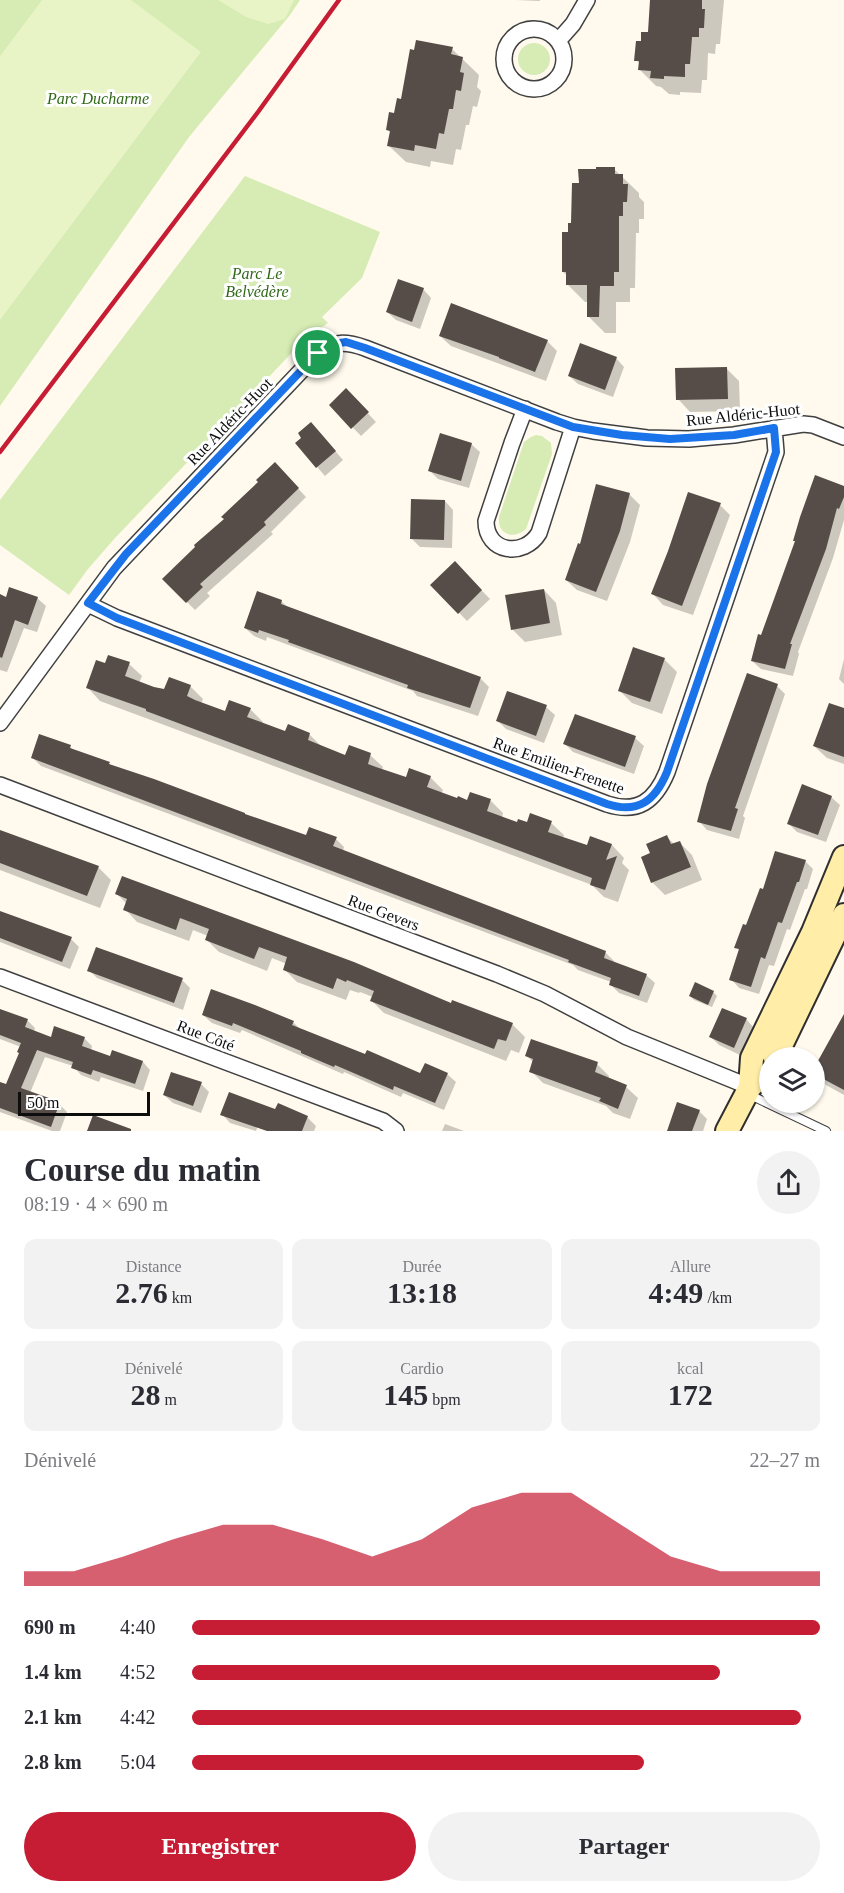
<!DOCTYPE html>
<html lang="fr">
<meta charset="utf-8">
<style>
:root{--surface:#fff;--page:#f2f2f3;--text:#2b2b33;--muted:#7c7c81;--accent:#c61c34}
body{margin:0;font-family:Georgia,serif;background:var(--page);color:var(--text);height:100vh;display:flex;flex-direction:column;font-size:22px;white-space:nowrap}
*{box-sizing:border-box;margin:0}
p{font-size:20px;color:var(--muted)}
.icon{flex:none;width:33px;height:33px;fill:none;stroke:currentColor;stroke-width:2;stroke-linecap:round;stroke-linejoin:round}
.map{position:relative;height:1131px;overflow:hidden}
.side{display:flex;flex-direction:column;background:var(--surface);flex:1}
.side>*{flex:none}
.controls{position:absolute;left:759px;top:1047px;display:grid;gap:12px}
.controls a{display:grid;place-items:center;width:66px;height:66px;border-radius:50%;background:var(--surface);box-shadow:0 2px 4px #0004;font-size:30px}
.scale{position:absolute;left:18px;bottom:15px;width:132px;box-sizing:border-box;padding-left:6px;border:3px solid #0d0d0d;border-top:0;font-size:16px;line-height:21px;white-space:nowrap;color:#0d0d0d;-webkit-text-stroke:4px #fff;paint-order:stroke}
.pin{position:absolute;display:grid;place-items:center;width:51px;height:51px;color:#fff;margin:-26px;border:3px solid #fff;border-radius:50%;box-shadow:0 2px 6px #0007}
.round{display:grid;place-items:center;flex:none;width:63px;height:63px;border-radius:32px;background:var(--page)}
.head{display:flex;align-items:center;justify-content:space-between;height:102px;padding:0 24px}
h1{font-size:33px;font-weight:700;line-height:45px}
.metrics{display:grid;grid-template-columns:repeat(3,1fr);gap:9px;height:102px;padding:6px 24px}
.metrics div{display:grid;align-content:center;border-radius:12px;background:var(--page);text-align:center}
.metrics b{font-size:30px;font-weight:700}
.metrics small{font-size:16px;font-weight:400}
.metrics p{font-size:16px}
.chart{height:168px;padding:12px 24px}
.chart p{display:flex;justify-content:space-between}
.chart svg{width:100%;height:108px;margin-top:6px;fill:var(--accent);opacity:.7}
.primary-button{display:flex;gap:12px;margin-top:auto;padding:12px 24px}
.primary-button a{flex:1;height:69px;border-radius:36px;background:var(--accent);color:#fff;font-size:24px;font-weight:700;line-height:69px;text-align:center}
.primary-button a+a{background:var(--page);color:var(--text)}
ul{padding:0 24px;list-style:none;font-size:20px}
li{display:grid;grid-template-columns:96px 72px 1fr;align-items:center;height:45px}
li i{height:15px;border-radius:8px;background:var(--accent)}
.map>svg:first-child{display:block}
</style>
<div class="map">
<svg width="844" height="1131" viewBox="0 0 844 1131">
<rect width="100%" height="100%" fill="#fffaed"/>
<path fill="#d6ecb4" d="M 0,0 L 300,0 L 290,15 L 189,137 L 0,406 Z
M518 59a16 16 0 1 1 32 0a16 16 0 1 1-32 0Z
M 245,176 L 380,232 L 362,278 L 322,317 L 328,323 L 304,340 L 115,538 L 88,569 L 69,595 L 0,545 L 0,500 Z
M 536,435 L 542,436 L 551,443 L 552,454 L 526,529 C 514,540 497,535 499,517 L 524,442 L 531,437 Z"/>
<path fill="#e8f3c6" d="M 42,0 L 131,0 L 201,52 L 0,320 L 0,56 Z
M 218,0 L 294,0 L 285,19 L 268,24 L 246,17 Z"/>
<path fill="#0003" d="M 516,0 L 540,0 L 540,1 Z
M 651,0 L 724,0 L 720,44 L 716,44 L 715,54 L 708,53 L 707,80 L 702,80 L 701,93 L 680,92 L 680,95 L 669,94 L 661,87 L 656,86 L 640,70 L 640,64 L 636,60 L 642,43 L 650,34 Z
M 452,49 L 479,75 L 477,87 L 481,91 L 477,107 L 473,106 L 469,125 L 466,125 L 461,150 L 456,149 L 453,165 L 431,161 L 430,167 L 406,162 L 389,146 L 391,133 L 388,130 L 403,101 Z
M 614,169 L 639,193 L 639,197 L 644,202 L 644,219 L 639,219 L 639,233 L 636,233 L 635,288 L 630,288 L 630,302 L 616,302 L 616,333 L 605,333 L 588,316 L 588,302 L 585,302 L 568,285 L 568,276 L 563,272 L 580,184 Z
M 423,289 L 431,298 L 420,329 L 396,320 L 387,312 Z
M 440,336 L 547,341 L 557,351 L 546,381 L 451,346 Z
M 616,358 L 624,367 L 613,397 L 578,384 L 569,376 Z
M 726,368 L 739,381 L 740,411 L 690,412 L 678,399 Z
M 346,390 L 376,422 L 361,436 L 331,405 Z
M 319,432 L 343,460 L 325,476 L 297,444 Z
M 471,444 L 480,452 L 469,488 L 438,479 L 430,471 Z
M 275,464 L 306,497 L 271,532 L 273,534 L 207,593 L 210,596 L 195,610 L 164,579 L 226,519 Z
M 844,487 L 844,520 L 833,558 L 798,652 L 799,654 L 793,676 L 761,669 L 752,661 L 762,637 Z
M 629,494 L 640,505 L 630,542 L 607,601 L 577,590 L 566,580 L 581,546 Z
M 445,501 L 453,510 L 452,548 L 420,547 L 411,538 Z
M 720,505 L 730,515 L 693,615 L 663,605 L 653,594 Z
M 455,563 L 490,599 L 467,621 L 432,585 Z
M 544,590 L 556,603 L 562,635 L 525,642 L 512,629 Z
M 258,593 L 282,602 L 289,608 L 480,678 L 489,687 L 478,716 L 417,696 L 413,691 L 267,637 L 266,641 L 254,636 L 245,628 Z
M 7,598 L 37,598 L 46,606 L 37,632 L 24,628 L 7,672 L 0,670 L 0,604 Z
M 664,659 L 677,672 L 662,714 L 632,703 L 619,690 Z
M 844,659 L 844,684 L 839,679 Z
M 129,664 L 142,676 L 139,683 L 165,691 L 190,686 L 203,699 L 201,704 L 226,713 L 250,709 L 263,722 L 262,724 L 286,733 L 309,734 L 322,747 L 346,757 L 370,755 L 383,767 L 382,770 L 407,779 L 430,777 L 443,790 L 441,794 L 468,801 L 471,794 L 491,801 L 503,813 L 502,818 L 518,824 L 551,823 L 564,835 L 563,838 L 588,847 L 612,845 L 624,858 L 622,863 L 629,870 L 618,902 L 604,897 L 592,885 L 100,701 L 88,688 L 106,665 Z
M 777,686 L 785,694 L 743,816 L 745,818 L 739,839 L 707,830 L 699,821 Z
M 546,707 L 555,715 L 544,743 L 506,729 L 498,721 Z
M 844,710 L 844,764 L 827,758 L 814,746 Z
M 635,738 L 644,746 L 634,774 L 573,752 L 565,744 Z
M 70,747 L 75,752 L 109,764 L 111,766 L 307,837 L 336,839 L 344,847 L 343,851 L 605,952 L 614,961 L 613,963 L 646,975 L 655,983 L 647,1003 L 619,993 L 611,985 L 611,982 L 578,970 L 573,965 L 41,766 L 32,757 Z
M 831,797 L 840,805 L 826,842 L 797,832 L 789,824 Z
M 0,831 L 98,867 L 111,880 L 100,908 L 0,870 Z
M 667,837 L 674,844 L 679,842 L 692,855 L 702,880 L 665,895 L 653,883 L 642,857 L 651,854 Z
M 805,861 L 813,869 L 807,889 L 805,889 L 790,930 L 787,929 L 774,966 L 769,965 L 759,994 L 739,988 L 731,979 L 740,951 L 736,947 L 764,891 Z
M 117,894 L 512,1024 L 525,1037 L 519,1053 L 511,1050 L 506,1061 L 384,1013 L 372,1001 L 373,997 L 360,992 L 359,993 L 350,990 L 346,1000 L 297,982 L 285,970 L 287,964 L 272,958 L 267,971 L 219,952 L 206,939 L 208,936 L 193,930 L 189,941 L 137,922 L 125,909 L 127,904 Z
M 0,913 L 71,939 L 79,947 L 70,969 L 0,942 Z
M 89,970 L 182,980 L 190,988 L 183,1010 L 97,978 Z
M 713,992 L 717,996 L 712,1007 L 694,1000 L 690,996 Z
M 0,1010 L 27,1020 L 35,1028 L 34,1032 L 52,1039 L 84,1038 L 92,1046 L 91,1051 L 111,1058 L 143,1062 L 150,1070 L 143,1091 L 101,1077 L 99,1082 L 81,1075 L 73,1066 L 45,1057 L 30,1093 L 59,1104 L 67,1112 L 60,1131 L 52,1131 L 0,1112 L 0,1084 L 7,1086 L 20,1054 L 21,1047 L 0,1039 Z
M 203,1015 L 293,1022 L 301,1030 L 421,1075 L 447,1074 L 456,1082 L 444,1110 L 403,1093 L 401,1097 L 344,1072 L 343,1074 L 242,1030 L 240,1033 L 212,1023 Z
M 844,1017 L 844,1095 L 826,1085 L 814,1073 Z
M 746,1019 L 754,1028 L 742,1056 L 719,1045 L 711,1037 Z
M 532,1041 L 597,1064 L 609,1076 L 608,1079 L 626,1087 L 638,1098 L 630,1119 L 613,1113 L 606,1106 L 543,1083 L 531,1071 L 534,1063 L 527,1056 Z
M 201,1084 L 209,1092 L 201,1113 L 173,1103 L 164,1095 Z
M 282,1107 L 307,1117 L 316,1126 L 314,1131 L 274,1131 Z
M 699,1111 L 707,1119 L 703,1131 L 668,1131 Z
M 263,1112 L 256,1131 L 230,1123 L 222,1114 Z
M 445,1124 L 464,1131 L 442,1131 Z"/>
<path fill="#564d49" d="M 650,0 L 702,0 L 702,9 L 705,9 L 704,28 L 699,28 L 699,37 L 692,37 L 690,64 L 685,64 L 685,77 L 664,76 L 664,79 L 650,78 L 651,71 L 638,70 L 639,61 L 634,61 L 636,41 L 641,41 L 641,32 L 648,32 Z
M 416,40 L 453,47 L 451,54 L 463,57 L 460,72 L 464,73 L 461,91 L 456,90 L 453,109 L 449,109 L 444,134 L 439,133 L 436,149 L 415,145 L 414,151 L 387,146 L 390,131 L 386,130 L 389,112 L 394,113 L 397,98 L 401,99 L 410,49 L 414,50 Z
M 596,167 L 615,167 L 615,174 L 623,174 L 623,184 L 628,184 L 627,202 L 623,202 L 623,216 L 619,216 L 619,272 L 614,272 L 614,286 L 600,286 L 599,317 L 587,317 L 587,285 L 566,285 L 566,272 L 562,272 L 562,232 L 568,232 L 568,223 L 571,223 L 572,183 L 579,183 L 578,169 L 596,169 Z
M 398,279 L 424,288 L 412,322 L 386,312 Z
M 451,303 L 548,340 L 535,372 L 499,358 L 499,357 L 439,336 Z
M 580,343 L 617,357 L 605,390 L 568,376 Z
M 727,367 L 728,399 L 676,400 L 675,368 Z
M 346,388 L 369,412 L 351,429 L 329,405 Z
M 311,422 L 336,451 L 316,468 L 295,443 L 301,438 L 298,433 Z
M 440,433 L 472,443 L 461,481 L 428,471 Z
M 275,462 L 299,488 L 264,522 L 266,525 L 200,584 L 203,587 L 186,603 L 162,579 L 195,547 L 194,545 L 224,519 L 221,517 L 258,482 L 256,480 Z
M 815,475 L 844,486 L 844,497 L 839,509 L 837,508 L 826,549 L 790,644 L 792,644 L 785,669 L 751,661 L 758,634 L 761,635 L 795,541 L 793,541 L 800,517 Z
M 596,484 L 630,493 L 620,531 L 596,592 L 565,580 L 578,543 L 580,544 Z
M 688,492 L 721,503 L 682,606 L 651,594 L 668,551 Z
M 411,499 L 445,500 L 444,540 L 410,539 Z
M 455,561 L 482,590 L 458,614 L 430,585 Z
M 9,587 L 38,597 L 28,625 L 15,620 L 2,658 L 0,657 L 0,594 L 6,597 Z
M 544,589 L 550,623 L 511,630 L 505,595 Z
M 257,591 L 282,600 L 281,604 L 481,677 L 470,708 L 407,688 L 408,685 L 288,642 L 289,640 L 259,630 L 258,633 L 244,628 Z
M 633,647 L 665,658 L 650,702 L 618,691 Z
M 108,655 L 130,662 L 125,676 L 154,687 L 164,689 L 169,677 L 191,685 L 187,696 L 195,700 L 225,711 L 229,700 L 251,708 L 247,717 L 285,731 L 288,724 L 310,733 L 308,740 L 345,755 L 349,745 L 371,753 L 368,764 L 376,767 L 406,777 L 409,768 L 431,776 L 427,787 L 457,798 L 458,796 L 467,800 L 470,792 L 491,799 L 487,811 L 517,822 L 518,819 L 527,822 L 530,813 L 552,821 L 548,832 L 587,845 L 590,836 L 612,844 L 606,860 L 617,856 L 605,890 L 590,885 L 592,878 L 146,711 L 146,709 L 86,688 L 96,660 L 105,663 Z
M 747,673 L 778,684 L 735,808 L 738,809 L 731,831 L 697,822 L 707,784 Z
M 507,691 L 547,705 L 536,736 L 496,721 Z
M 829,703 L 844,708 L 844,757 L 813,746 Z
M 575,714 L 636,736 L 625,767 L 563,744 Z
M 39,734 L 71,745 L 70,748 L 110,762 L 109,764 L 154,779 L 245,813 L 245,814 L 306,835 L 309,827 L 337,837 L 333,846 L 606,951 L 604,958 L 647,974 L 639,996 L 609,985 L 611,978 L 568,962 L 569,960 L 31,758 Z
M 802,784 L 832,796 L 818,835 L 787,824 Z
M 0,830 L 99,866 L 87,896 L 0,863 Z
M 667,835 L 671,844 L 680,841 L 691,867 L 651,883 L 641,857 L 650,853 L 646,844 Z
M 775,851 L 806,860 L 799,882 L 797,882 L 782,923 L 778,922 L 765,959 L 761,957 L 751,987 L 729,980 L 739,949 L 734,948 L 743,924 L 746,925 L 760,888 L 763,889 Z
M 122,876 L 354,962 L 451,1003 L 452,1000 L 513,1023 L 506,1041 L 498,1039 L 494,1049 L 370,1001 L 374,991 L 347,980 L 346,982 L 337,978 L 333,989 L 283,970 L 287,957 L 259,947 L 254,959 L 205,940 L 209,929 L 180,918 L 176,930 L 123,910 L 127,899 L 115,894 Z
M 0,911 L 72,937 L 62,962 L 0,938 Z
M 96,947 L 183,978 L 174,1003 L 87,971 Z
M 695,982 L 714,991 L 708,1005 L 689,996 Z
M 211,989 L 255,1005 L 294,1021 L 292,1025 L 365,1054 L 367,1050 L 420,1073 L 425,1063 L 448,1073 L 435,1103 L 394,1086 L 393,1090 L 335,1065 L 334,1067 L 301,1053 L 301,1051 L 233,1023 L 232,1026 L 202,1015 Z
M 722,1008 L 747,1018 L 734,1048 L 709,1037 Z
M 0,1009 L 28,1019 L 25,1027 L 51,1037 L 54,1026 L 85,1037 L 82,1046 L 110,1056 L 112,1050 L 143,1061 L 135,1084 L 93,1070 L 91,1075 L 71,1068 L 73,1062 L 37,1050 L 21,1088 L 60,1102 L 51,1127 L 0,1108 L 0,1082 L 6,1084 L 19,1053 L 17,1052 L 21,1043 L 0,1035 Z
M 844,1014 L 844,1090 L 814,1074 L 814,1068 Z
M 531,1039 L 598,1062 L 595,1072 L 627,1085 L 618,1109 L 599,1101 L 601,1098 L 529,1072 L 533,1059 L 525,1056 Z
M 171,1072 L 202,1082 L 193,1106 L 163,1095 Z
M 229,1092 L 275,1109 L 278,1103 L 308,1116 L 302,1131 L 267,1131 L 220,1115 Z
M 677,1102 L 700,1110 L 692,1131 L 667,1131 Z
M 93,1115 L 131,1129 L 131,1131 L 87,1131 Z"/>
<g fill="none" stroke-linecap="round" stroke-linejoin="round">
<g stroke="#404040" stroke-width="10">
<path id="lane" d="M 748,1094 L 826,1131"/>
</g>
<g stroke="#404040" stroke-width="18">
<path id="street" d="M504 59a30 30 0 1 1 60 0a30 30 0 1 1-60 0Z
M 558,41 L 573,24 L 587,0
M 525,409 L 512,443 L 486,521 C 486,553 524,558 539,533 L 573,427
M 88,604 L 117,618 L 607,804 C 638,814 655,801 667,772 L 776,452 L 774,428
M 0,723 L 114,568 L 318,353 C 332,340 348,342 365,348 L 557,422 L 573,427 L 593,431 L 647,438 L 689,439 L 734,435 L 803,424 L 813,425 L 844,437
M 0,785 L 497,974 L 545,994 L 627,1037 L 750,1087
M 0,977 L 383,1121 L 396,1131"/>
</g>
<g stroke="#2f2f2f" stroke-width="26">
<path id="secondary" d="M 775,1058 L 844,915
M 750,1087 L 752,1058 L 813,932 L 844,857
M 727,1131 L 750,1087 L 760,1077"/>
</g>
<use href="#lane" stroke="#fff" stroke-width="8"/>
<use href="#street" stroke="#fff" stroke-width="15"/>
<use href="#secondary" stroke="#ffeda8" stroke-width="22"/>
<path stroke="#c61c34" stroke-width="4.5" d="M 0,452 L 258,112 L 339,0"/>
</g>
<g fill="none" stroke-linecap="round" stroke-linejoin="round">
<g stroke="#fff" stroke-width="12">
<path id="route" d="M 346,342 L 365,348 L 573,427 L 622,435 L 670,439 L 734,435 L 774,428 L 776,452 L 667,772 C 655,801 638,814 607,804 L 117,618 L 88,603 L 126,554 L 318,353 C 326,346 336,343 346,342 Z"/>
</g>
<use href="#route" stroke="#1a73e8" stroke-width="8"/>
</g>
<g text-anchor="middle" stroke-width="6" stroke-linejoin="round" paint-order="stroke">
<g font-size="16" font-style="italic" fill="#316919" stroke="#fff">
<text x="98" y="104">Parc Ducharme</text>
<text x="257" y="279">Parc Le<tspan x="257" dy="18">Belvédère</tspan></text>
</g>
<g font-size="16" fill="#0d0d0d" stroke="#fff">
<text transform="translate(743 414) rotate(-6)" y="6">Rue Aldéric-Huot</text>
<text transform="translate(229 421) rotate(-46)" y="6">Rue Aldéric-Huot</text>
<text transform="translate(559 765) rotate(20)" y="6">Rue Emilien-Frenette</text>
<text transform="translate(384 912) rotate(21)" y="6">Rue Gevers</text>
<text transform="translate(206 1035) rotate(21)" y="6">Rue Côté</text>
</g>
</g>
</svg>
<div class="controls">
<a><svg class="icon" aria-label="layers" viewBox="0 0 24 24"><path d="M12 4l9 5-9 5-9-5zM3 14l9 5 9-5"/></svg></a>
</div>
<div class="scale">50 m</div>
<div class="pin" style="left:318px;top:353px;background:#1e9e55"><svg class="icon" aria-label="arrive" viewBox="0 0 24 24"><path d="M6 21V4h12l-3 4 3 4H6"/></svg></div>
</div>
<section class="side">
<div class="head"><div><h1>Course du matin</h1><p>08:19 · 4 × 690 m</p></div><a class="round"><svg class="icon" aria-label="share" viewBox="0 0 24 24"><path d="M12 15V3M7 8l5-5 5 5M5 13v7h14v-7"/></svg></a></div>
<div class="metrics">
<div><p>Distance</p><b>2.76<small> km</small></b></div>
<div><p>Durée</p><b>13:18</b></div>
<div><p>Allure</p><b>4:49<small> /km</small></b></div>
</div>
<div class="metrics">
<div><p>Dénivelé</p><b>28<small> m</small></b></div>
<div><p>Cardio</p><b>145<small> bpm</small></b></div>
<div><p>kcal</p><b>172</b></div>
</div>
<div class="chart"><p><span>Dénivelé</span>22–27 m</p>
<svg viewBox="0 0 160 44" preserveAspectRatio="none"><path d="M0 44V38L10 38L20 32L30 25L40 19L50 19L60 25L70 32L80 25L90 12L100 6L110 6L120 19L130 32L140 38L150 38L160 38V44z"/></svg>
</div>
<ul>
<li><b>690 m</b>4:40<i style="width:100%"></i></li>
<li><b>1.4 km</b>4:52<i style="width:84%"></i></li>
<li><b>2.1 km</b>4:42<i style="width:97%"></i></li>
<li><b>2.8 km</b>5:04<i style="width:72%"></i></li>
</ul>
<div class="primary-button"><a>Enregistrer</a><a>Partager</a></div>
</section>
